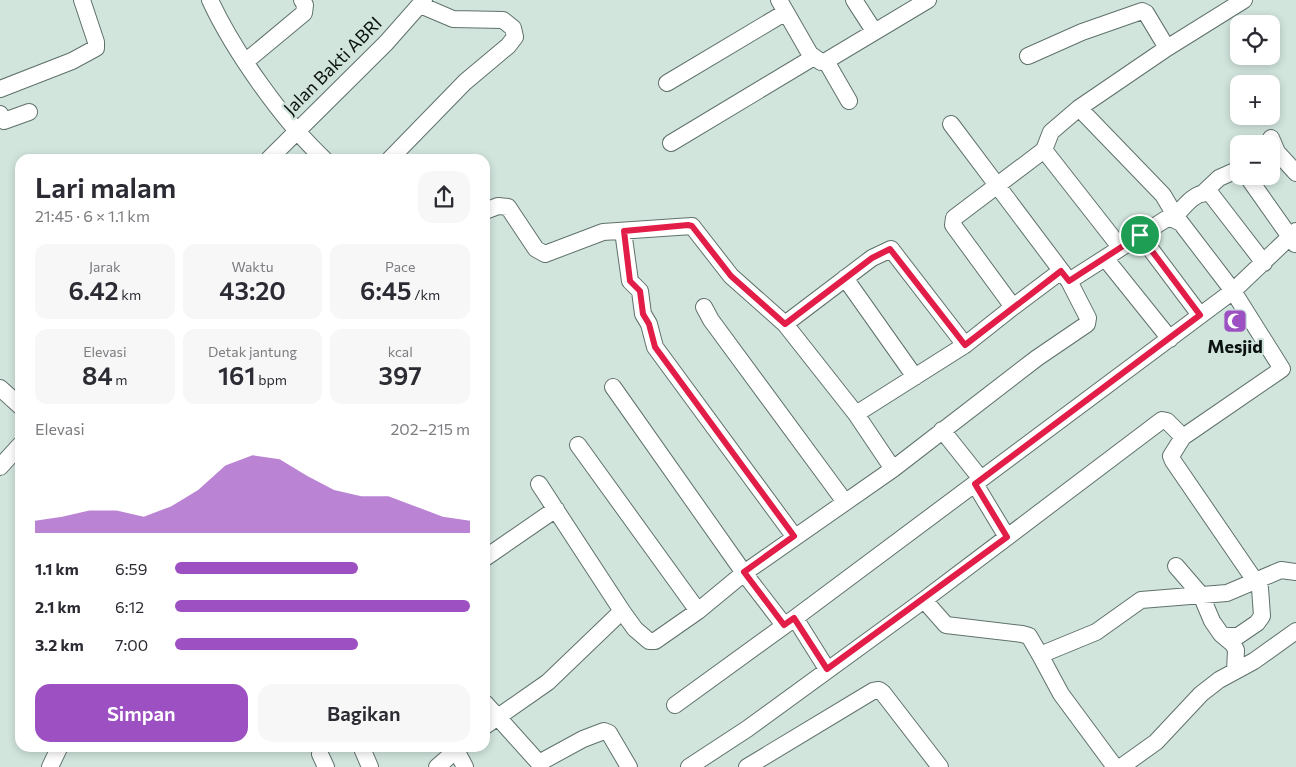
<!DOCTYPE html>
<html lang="id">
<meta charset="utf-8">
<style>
:root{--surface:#fff;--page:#f7f7f7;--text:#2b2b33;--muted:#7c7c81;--accent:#9d50c2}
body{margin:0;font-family:Commissioner,sans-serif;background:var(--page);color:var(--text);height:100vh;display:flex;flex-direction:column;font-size:19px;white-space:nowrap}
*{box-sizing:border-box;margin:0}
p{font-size:16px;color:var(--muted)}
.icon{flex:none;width:28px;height:28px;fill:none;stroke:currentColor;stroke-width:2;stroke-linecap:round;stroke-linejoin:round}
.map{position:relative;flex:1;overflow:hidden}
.details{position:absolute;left:15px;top:154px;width:475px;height:598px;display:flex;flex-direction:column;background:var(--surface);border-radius:15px;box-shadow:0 2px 8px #0003}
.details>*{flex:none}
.controls{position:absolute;left:1230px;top:15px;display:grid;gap:10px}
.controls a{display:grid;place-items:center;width:50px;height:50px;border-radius:10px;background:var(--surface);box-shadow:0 2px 8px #0003;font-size:25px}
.pin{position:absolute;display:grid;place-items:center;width:42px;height:42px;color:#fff;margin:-21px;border:2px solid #fff;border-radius:50%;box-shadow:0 1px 5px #0007}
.round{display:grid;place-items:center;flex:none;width:52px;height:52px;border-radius:15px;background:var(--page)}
.headline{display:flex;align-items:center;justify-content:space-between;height:85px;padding:0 20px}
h1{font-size:28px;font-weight:600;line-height:38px}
.metrics{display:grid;grid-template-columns:repeat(3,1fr);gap:8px;height:85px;padding:5px 20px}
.metrics div{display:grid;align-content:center;border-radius:12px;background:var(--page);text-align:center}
.metrics b{font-size:25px;font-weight:600}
.metrics small{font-size:14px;font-weight:400}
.metrics p{font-size:14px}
.chart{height:140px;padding:10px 20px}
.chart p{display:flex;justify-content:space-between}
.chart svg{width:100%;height:90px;margin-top:5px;fill:var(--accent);opacity:.7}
.button{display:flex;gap:10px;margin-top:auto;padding:10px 20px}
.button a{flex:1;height:58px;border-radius:15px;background:var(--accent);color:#fff;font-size:20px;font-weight:600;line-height:58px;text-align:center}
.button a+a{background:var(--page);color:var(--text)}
ul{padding:0 20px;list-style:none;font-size:16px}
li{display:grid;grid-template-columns:80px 60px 1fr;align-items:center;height:38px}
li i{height:12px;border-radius:6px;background:var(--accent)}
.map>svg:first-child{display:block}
</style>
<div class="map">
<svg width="1296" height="767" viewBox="0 0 1296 767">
<rect width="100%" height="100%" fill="#d1e5dd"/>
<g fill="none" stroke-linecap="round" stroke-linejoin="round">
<g stroke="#5f716b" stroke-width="18">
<path id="minor" d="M 210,0 C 233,50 283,121 324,159
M 779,0 L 810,54 L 821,62 L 826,61 L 928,0
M 854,0 L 874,31
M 1028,56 L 1082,32 L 1142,11 L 1146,13 L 1167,48
M 826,61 L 849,101
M 245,62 L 304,13 L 305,5 L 302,0
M 667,83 L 786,12
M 0,89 L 72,61 L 96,48 L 96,42 L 82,0
M 0,114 L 4,121 L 29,112
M 1271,138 L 1277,152 L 1296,173
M 671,143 L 814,57
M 1044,150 L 1120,247
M 269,159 L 386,43 L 424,0
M 390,159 L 465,82 L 508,46 L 515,37 L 513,28 L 503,20 L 453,19 L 420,5
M 1247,176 L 1295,244
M 1202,194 L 1219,178 L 1239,169
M 485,211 L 498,206 L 508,207 L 536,249 L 545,254 L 603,232 L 692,226 L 731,276 L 785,324 L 856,414 L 893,469
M 1173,219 L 1173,212 L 1163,195 L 1079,108 L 1167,48 L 1244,0
M 1173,219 C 1182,209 1195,190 1210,193 L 1264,263
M 623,231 L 630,281 L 640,291 L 643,314 L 649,324 L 655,347 L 794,536
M 1140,235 L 1200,315
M 1105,258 L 1170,339
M 845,278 L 915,377
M 1069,281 L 1166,219 L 1173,219 L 1181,223 L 1233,291 L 1282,369 L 1183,437
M 704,307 L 711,320 L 845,502
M 1013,307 L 1061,271
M 785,324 L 872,258 L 891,249 L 965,345
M 613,387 L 744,573 L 784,625
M 0,388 L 20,406
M 856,414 L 965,345 L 1013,307 L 953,225 L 954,218 L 1044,150 L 1051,132 L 1079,108
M 942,430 L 981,479
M 578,445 L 698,611
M 0,467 L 20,445
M 539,484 L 622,611 L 635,629 L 649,641 L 655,641 L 698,611 L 744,573 L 893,469 L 1037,358 L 1087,324 L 1088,318 L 1069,281 L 951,124
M 975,484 L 1007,537
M 485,558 L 556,509
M 1176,566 L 1201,595 L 1212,621 L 1221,634 L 1233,644 L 1236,650 L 1235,671
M 924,600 L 946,625 L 1022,634 L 1029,636 L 1040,655 L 1096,632 L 1141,600 L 1227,593 L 1281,570 L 1296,572
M 795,618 L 827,669
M 1040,655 L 1061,694 L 1115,767
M 485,703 L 539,763 L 583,739 L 604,731 L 609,733 L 629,767
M 675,705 L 795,618 L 1233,291 L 1296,231
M 485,726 L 548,682 L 622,611
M 361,746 L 370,767
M 456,750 L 465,767
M 320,754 L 326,767
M 50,767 L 60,746
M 437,767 L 461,746
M 689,767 L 747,729 L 924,600 L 1162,420 L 1167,421 L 1183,437 L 1171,456 L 1173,461 L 1260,588 L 1262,616 L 1257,623 L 1238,636 L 1227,636 L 1221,634
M 747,767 L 873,691 L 879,690 L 883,693 L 940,767
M 1121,767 L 1156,742 L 1201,694 L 1219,680 L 1254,661 L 1296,631"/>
</g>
<use href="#minor" stroke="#fff" stroke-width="16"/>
</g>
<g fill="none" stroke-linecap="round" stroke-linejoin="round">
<g stroke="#fff" stroke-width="10">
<path id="route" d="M 688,225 L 692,226 L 731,276 L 785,324 L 872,258 L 890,249 L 965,345 L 1061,271 L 1069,281 L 1140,235 L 1200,315 L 975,484 L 1007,537 L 827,669 L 794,618 L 784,625 L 744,572 L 794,536 L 655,347 L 649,324 L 643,314 L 640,291 L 630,281 L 624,231 Z"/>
</g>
<use href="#route" stroke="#e11d48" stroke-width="6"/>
</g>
<defs>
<g id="mosque-square" transform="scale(1.25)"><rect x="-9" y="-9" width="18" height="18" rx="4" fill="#9d50c2" stroke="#d1e5dd"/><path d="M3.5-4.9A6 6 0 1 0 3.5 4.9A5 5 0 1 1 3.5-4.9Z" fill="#fff"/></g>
</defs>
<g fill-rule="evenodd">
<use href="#mosque-square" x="1235" y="321"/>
</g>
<g text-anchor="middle" stroke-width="4.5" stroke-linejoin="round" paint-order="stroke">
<g font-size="18" fill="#0a110e" stroke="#d1e5dd">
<text transform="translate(333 66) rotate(-45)" y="6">Jalan Bakti ABRI</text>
</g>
<g font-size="18" font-weight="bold" fill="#0a110e" stroke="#d1e5dd">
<text x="1235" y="353">Mesjid</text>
</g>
</g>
</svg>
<div class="controls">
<a><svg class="icon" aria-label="locate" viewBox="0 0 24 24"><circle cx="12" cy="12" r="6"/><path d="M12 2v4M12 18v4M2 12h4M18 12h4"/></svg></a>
<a>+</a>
<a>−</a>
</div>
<div class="pin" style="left:1140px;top:235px;background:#1e9e55"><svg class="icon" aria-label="arrive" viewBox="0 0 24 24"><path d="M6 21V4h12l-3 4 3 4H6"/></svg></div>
<section class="details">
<div class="headline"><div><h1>Lari malam</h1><p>21:45 · 6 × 1.1 km</p></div><a class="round"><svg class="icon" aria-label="share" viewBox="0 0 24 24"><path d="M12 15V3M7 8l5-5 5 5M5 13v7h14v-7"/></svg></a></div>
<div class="metrics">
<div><p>Jarak</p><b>6.42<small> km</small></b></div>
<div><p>Waktu</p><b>43:20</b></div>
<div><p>Pace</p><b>6:45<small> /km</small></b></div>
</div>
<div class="metrics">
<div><p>Elevasi</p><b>84<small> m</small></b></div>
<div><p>Detak jantung</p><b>161<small> bpm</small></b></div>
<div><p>kcal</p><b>397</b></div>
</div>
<div class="chart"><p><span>Elevasi</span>202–215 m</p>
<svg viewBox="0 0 160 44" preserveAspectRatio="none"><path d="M0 44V38L10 36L20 33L30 33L40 36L50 31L60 23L70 11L80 6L90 8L100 16L110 23L120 26L130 26L140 31L150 36L160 38V44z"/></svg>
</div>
<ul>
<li><b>1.1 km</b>6:59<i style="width:62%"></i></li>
<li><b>2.1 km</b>6:12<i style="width:100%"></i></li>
<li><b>3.2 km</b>7:00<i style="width:62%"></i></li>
</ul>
<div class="button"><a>Simpan</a><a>Bagikan</a></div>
</section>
</div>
